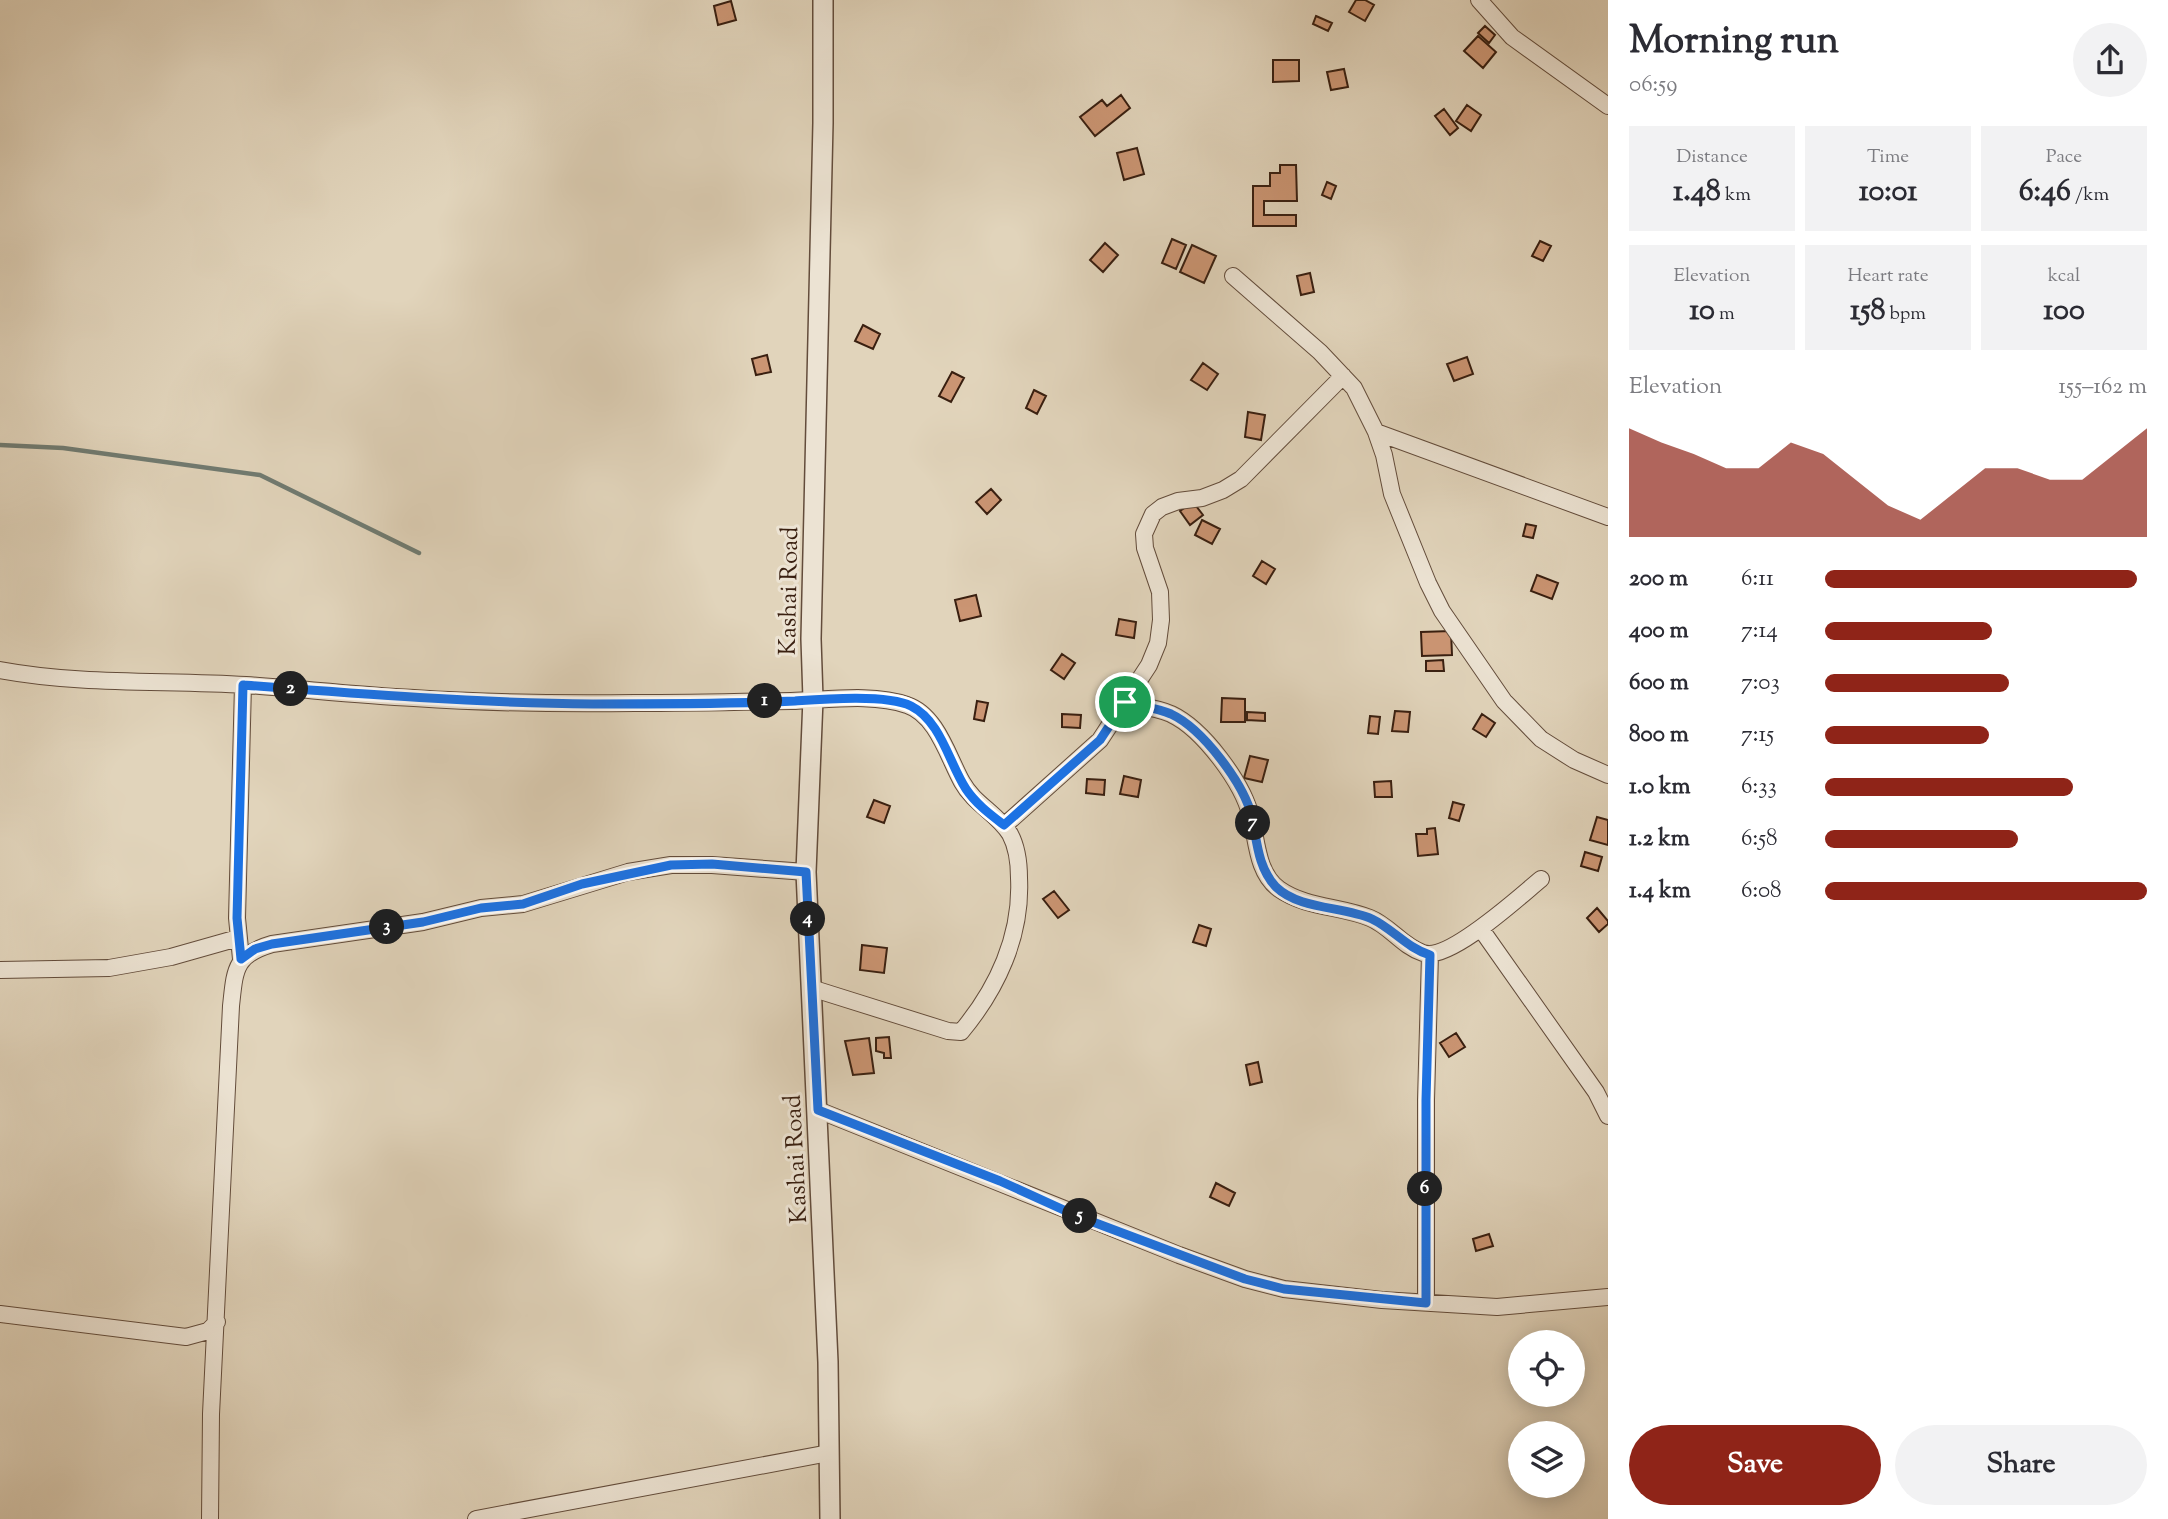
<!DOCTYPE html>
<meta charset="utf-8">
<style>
:root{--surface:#fff;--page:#f2f2f3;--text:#2b2b33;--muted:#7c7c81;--accent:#8f2418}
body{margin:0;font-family:"Sorts Mill Goudy",serif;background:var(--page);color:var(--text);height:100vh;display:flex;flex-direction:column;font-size:26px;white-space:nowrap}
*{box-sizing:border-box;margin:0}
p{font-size:23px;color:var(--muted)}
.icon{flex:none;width:38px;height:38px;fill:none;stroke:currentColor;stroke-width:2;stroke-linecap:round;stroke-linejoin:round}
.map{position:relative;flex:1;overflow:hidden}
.drawer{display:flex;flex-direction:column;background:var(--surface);width:560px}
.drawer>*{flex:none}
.buttons{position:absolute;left:1508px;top:1330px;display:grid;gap:14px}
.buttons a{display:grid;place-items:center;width:77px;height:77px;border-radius:50%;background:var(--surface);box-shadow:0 4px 18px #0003;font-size:35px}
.pin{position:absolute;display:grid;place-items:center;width:60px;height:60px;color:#fff;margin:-30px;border:4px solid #fff;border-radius:50%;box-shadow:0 2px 7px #0007}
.km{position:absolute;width:35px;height:35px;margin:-18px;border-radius:50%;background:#222;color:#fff;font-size:19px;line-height:35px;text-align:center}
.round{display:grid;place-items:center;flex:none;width:74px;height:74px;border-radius:37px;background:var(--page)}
.summary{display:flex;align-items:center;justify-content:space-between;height:119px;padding:0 21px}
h1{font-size:38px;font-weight:800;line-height:52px}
.metrics{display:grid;grid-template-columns:repeat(3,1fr);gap:10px;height:119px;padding:7px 21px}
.metrics div{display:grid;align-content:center;border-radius:0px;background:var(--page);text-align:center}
.metrics b{font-size:30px;font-weight:800}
.metrics small{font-size:19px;font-weight:400}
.metrics p{font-size:19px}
.chart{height:196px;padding:14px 21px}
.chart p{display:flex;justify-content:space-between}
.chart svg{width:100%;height:126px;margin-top:7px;fill:var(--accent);opacity:.7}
.button{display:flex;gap:14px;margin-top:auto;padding:14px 21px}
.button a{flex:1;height:80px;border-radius:42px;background:var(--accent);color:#fff;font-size:28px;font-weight:800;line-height:80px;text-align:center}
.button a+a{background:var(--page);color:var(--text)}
ul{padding:0 21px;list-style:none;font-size:23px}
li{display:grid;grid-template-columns:112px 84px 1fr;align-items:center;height:52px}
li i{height:18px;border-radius:9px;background:var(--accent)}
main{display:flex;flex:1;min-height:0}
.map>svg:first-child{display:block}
</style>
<main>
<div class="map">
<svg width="1608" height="1519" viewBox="0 0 1608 1519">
<rect width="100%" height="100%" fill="#e1d4bb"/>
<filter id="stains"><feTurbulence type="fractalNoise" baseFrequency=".00286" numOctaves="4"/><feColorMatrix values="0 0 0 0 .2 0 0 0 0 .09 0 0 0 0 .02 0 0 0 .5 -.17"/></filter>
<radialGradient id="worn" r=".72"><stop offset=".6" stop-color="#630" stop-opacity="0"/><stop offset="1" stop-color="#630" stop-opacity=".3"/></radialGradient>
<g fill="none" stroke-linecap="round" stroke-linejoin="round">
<path stroke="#707b71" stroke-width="4.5" d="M 0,445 L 63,448 L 260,475 L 419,553"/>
</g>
<path fill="#cb9573" stroke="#391f10" stroke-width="2" d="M 1356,0 L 1365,0 L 1374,5 L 1365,21 L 1349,12 Z
M 731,1 L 736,20 L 718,25 L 714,6 Z
M 1316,16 L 1332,23 L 1328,31 L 1313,24 Z
M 1485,26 L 1495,35 L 1489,43 L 1478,33 Z
M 1478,36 L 1496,52 L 1483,68 L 1464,51 Z
M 1273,60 L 1299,60 L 1299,81 L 1273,82 Z
M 1344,69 L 1348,87 L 1331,90 L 1327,72 Z
M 1121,95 L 1130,108 L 1095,136 L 1080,117 L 1102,100 L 1107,106 Z
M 1467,105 L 1481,115 L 1471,131 L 1456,121 Z
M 1444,109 L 1458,128 L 1450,135 L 1435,116 Z
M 1137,148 L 1144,174 L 1124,180 L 1117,153 Z
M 1280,165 L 1296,165 L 1297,201 L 1264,201 L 1264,215 L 1296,215 L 1296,226 L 1253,226 L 1253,186 L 1270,186 L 1270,173 L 1280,173 Z
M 1327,182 L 1336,186 L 1331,199 L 1322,195 Z
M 1172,239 L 1186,245 L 1176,269 L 1162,263 Z
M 1540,241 L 1551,246 L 1543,261 L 1532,256 Z
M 1105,243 L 1118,255 L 1103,272 L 1090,260 Z
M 1192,245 L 1216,256 L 1204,283 L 1180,272 Z
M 1310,273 L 1314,292 L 1301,295 L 1297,276 Z
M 863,325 L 880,334 L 873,349 L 855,341 Z
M 767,355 L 771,372 L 756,375 L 752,359 Z
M 1467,357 L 1473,374 L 1454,381 L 1447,364 Z
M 1203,363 L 1218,374 L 1207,390 L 1191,380 Z
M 952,372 L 964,378 L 951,402 L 939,396 Z
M 1034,390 L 1046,396 L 1037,414 L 1026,408 Z
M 1248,412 L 1265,415 L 1261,440 L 1245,437 Z
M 991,489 L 1001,500 L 987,514 L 976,502 Z
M 1193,502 L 1203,515 L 1190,525 L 1180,511 Z
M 1202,520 L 1220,529 L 1212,544 L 1195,535 Z
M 1526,524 L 1536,526 L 1533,538 L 1523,536 Z
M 1262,561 L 1275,569 L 1266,584 L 1253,576 Z
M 1537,575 L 1558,583 L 1552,599 L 1531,591 Z
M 976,595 L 981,616 L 960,621 L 955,600 Z
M 1119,619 L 1136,622 L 1134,638 L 1116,635 Z
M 1451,631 L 1452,655 L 1422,656 L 1421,632 Z
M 1062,654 L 1075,663 L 1064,679 L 1051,670 Z
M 1443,660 L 1444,671 L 1426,671 L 1426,661 Z
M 1222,698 L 1245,699 L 1245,722 L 1221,722 Z
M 977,701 L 988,703 L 984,721 L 974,719 Z
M 1395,711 L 1410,712 L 1408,732 L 1392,731 Z
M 1247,712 L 1265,713 L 1265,721 L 1247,720 Z
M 1062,714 L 1081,715 L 1080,728 L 1062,727 Z
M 1482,714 L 1495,723 L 1486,737 L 1473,729 Z
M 1370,716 L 1380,717 L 1378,734 L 1368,733 Z
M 1250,756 L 1268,760 L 1262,782 L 1244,778 Z
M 1124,776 L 1141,780 L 1138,797 L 1120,794 Z
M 1087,779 L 1105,780 L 1104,795 L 1086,793 Z
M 1391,781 L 1392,797 L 1375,797 L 1374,782 Z
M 874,800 L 890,806 L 884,823 L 867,817 Z
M 1453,802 L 1464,805 L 1459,821 L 1449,818 Z
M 1597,817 L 1608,820 L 1608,845 L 1590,840 Z
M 1435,828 L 1438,854 L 1418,856 L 1416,834 L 1427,834 L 1427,829 Z
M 1585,852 L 1602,857 L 1598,871 L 1581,866 Z
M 1054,891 L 1069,910 L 1058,918 L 1043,899 Z
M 1597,908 L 1608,921 L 1608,924 L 1599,932 L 1587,918 Z
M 1199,925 L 1211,929 L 1206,946 L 1193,942 Z
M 862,945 L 887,948 L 884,973 L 860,970 Z
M 1456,1033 L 1465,1047 L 1449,1057 L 1440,1043 Z
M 889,1037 L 891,1058 L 884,1058 L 884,1053 L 876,1051 L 876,1038 Z
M 869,1038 L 874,1073 L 853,1075 L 845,1041 Z
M 1258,1062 L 1262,1082 L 1250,1085 L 1246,1065 Z
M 1216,1183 L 1235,1193 L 1229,1206 L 1210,1197 Z
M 1489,1234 L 1493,1246 L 1476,1251 L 1473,1239 Z"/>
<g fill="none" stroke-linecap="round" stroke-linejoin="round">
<g stroke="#634c3b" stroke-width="18">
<path id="minor" d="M 1479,0 L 1512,37 L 1608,106
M 1233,276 L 1320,352 L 1354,388 L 1376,432 L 1384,455 L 1392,494 L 1428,583 L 1442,611 L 1504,701 L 1541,739 L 1574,760 L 1608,775
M 1376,432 L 1608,517
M 0,670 C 81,685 164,680 246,685 C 302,689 358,695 414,698 C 488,703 561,704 635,703 C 687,703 739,702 791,701 C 826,700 874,693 907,705 C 937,715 948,757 962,782 C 974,804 998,814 1010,834 C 1017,847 1019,864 1019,878 C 1022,936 997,989 961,1032 L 948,1031 L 811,988
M 1125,703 C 1140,706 1157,708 1171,714 C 1203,729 1243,783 1251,817 C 1257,841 1257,873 1279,889 C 1306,908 1341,906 1370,918 C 1390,926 1402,946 1423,953 C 1449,962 1520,896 1541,879
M 1005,825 L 1100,740 L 1149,665 L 1158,643 L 1161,620 L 1160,592 L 1145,548 L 1144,534 L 1153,514 L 1162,507 L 1178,501 L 1202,498 L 1223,490 L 1241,479 L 1343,376
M 1481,929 L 1596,1092 L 1608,1116
M 241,959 L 237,918 L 243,685
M 0,970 L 109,968 L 171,957 L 238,938
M 818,1110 L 1179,1255 L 1245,1279 L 1284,1289 L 1382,1300 L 1497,1307 L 1608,1297
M 1426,1303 L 1426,1100 L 1430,955
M 0,1314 L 186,1337 L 208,1331 L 217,1322
M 210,1519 L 211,1414 L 231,1006 C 235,970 234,955 272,944 L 423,922 L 481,908 L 523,904 L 628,872 L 671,865 L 712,865 L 806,872
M 476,1519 L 829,1453"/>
</g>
<g stroke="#634c3b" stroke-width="22">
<path id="tertiary" d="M 823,0 L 823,123 L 811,639 L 813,699 L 806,872 L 828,1362 L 830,1519"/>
</g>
<use href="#minor" stroke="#ece3d3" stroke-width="16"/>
<use href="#tertiary" stroke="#ece3d3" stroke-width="19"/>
</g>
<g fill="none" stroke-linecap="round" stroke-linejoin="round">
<g stroke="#fff" stroke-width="14">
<path id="route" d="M 243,685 C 360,694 476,703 593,704 C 660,704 728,704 795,701 C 823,699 887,694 911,706 C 941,721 949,763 966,789 C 976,804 991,815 1004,825 L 1100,740 L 1125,702 C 1140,706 1157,708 1171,714 C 1203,729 1244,784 1252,817 C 1257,842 1258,868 1276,887 C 1300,910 1343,906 1372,919 C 1393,929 1407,948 1430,955 L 1426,1100 L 1426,1303 L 1284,1289 L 1245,1279 L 1077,1216 L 1000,1181 L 818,1110 L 806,872 L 712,864 L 671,865 L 582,884 L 523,904 L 481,908 L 423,922 L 272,944 L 255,949 L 241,959 L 237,918 Z"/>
</g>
<use href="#route" stroke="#1a73e8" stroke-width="9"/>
</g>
<g text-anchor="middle" stroke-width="6" stroke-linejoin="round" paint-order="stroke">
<g font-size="24" fill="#391f10" stroke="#ece3d3">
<text transform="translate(788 591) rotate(-89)" y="8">Kashai Road</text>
<text transform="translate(795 1159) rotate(-93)" y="8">Kashai Road</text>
</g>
</g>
<rect width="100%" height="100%" filter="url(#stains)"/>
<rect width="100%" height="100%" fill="url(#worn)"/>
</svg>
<div class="buttons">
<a><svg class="icon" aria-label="locate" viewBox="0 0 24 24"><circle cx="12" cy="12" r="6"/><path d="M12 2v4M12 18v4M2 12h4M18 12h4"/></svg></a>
<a><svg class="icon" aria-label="layers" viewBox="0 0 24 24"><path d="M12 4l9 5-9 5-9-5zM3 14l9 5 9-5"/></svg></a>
</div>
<div class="pin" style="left:1125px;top:702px;background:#1e9e55"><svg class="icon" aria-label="arrive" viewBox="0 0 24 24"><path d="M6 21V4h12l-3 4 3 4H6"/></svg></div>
<b class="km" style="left:765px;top:701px">1</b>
<b class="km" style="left:291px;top:689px">2</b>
<b class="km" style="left:387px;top:927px">3</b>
<b class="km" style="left:808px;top:919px">4</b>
<b class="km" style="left:1080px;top:1216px">5</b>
<b class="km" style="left:1425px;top:1189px">6</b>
<b class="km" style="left:1253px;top:823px">7</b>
</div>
<section class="drawer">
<div class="summary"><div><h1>Morning run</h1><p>06:59</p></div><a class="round"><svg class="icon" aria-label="share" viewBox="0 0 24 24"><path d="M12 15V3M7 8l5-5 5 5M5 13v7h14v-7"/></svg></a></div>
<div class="metrics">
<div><p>Distance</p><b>1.48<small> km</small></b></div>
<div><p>Time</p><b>10:01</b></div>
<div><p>Pace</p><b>6:46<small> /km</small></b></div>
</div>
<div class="metrics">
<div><p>Elevation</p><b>10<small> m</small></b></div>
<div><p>Heart rate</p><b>158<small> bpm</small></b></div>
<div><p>kcal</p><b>100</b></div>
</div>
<div class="chart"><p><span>Elevation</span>155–162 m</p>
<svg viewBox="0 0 160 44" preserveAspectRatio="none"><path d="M0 44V6L10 11L20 15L30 20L40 20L50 11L60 15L70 24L80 33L90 38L100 29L110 20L120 20L130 24L140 24L150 15L160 6V44z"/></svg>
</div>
<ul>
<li><b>200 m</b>6:11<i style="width:97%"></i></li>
<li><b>400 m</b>7:14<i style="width:52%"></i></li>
<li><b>600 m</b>7:03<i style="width:57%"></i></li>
<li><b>800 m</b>7:15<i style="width:51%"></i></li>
<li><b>1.0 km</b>6:33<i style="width:77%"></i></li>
<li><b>1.2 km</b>6:58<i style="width:60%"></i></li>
<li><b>1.4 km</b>6:08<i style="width:100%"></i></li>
</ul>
<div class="button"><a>Save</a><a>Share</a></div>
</section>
</main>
